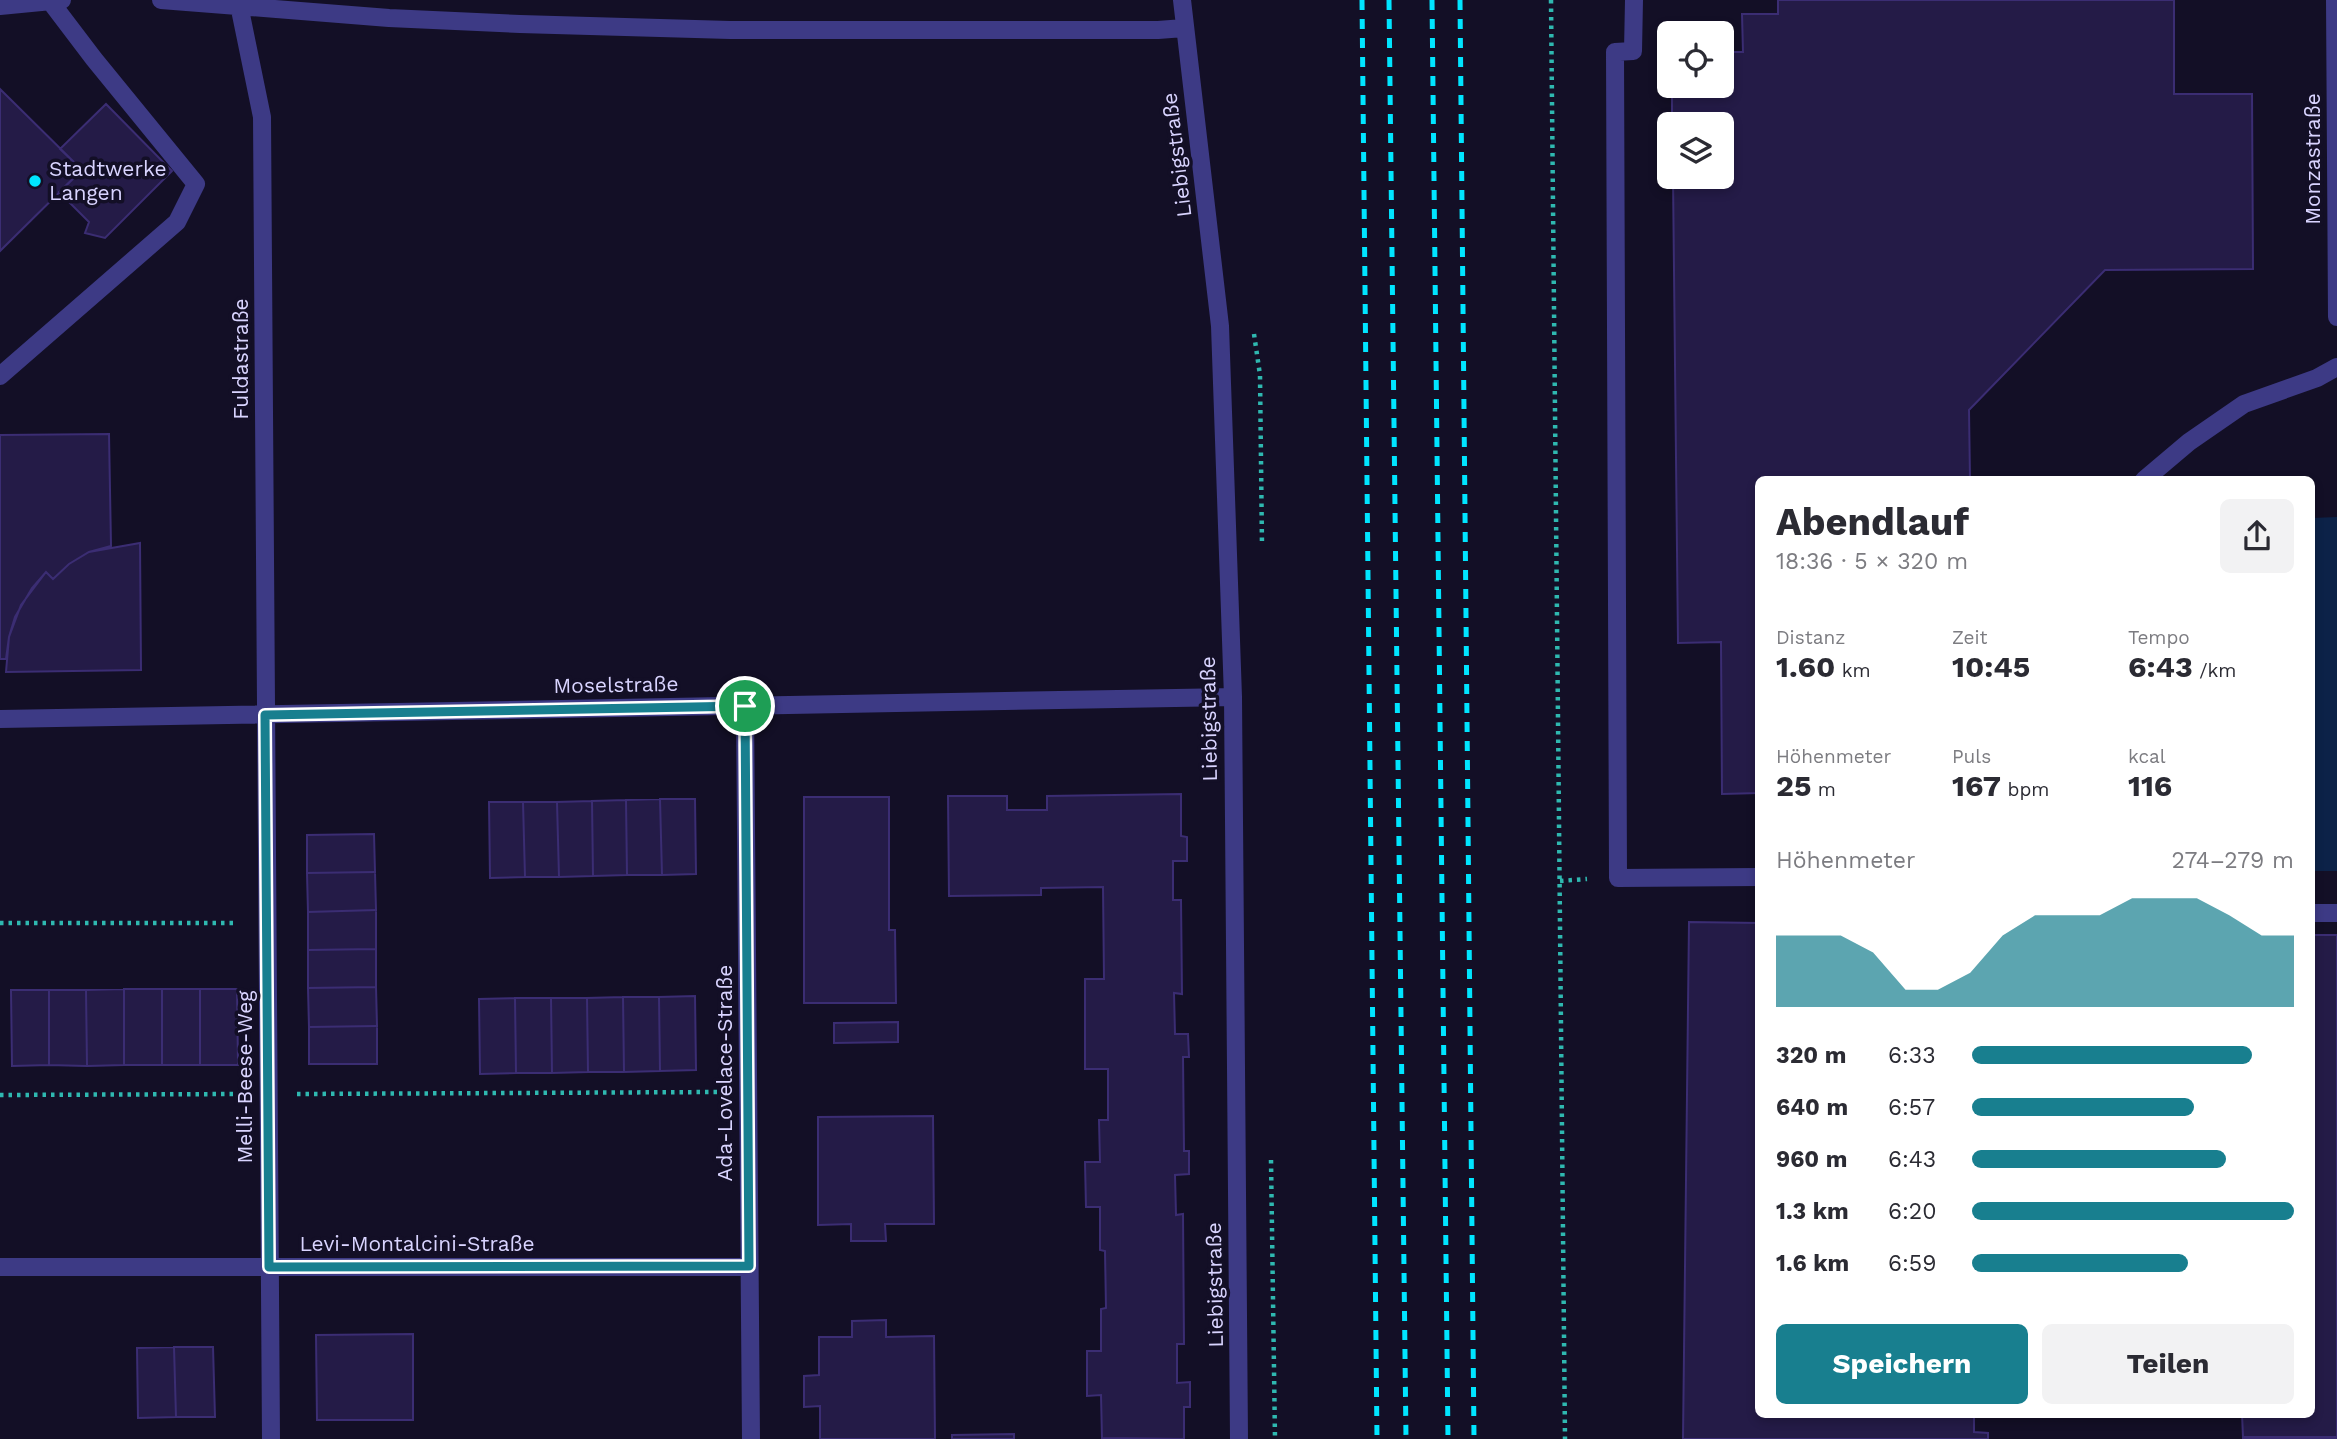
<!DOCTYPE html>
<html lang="de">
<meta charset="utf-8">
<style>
:root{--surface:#fff;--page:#f2f2f3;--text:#2b2b33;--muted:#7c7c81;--accent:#187f8f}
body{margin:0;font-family:"Work Sans",sans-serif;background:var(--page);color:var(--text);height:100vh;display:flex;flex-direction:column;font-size:26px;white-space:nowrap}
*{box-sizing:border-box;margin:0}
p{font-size:23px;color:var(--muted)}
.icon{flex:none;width:38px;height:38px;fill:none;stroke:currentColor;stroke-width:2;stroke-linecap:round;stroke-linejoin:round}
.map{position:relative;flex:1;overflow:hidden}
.panel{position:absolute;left:1755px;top:476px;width:560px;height:942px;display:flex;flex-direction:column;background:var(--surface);border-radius:10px;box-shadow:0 4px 10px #0003}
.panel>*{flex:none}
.fabs{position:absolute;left:1657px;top:21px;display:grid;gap:14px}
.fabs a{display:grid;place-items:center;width:77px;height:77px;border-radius:10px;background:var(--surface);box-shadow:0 4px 10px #0003;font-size:35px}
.pin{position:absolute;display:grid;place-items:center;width:60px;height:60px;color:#fff;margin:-30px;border:4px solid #fff;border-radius:50%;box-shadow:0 2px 7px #0007}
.round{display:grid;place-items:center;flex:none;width:74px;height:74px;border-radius:10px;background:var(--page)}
.overview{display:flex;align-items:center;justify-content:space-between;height:119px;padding:0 21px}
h1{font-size:38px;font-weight:700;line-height:52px}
.figures{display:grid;grid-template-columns:repeat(3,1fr);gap:10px;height:119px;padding:7px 21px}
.figures div{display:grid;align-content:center}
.figures b{font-size:30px;font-weight:700}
.figures small{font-size:19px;font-weight:400}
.figures p{font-size:19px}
.chart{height:196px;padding:14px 21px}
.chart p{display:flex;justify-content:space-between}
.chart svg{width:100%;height:126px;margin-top:7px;fill:var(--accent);opacity:.7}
.action{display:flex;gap:14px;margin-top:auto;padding:14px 21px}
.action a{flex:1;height:80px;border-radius:10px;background:var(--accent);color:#fff;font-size:28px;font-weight:700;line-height:80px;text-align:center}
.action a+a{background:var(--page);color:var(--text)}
ul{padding:0 21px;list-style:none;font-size:23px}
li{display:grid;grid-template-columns:112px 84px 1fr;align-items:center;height:52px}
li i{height:18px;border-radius:9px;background:var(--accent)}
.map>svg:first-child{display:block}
</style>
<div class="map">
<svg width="2337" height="1439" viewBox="0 0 2337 1439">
<rect width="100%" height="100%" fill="#130f26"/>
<path fill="#0c2248" d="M 2337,517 L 2337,871 L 2312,871 L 2312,518 Z"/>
<path fill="#241b47" stroke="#3b2d73" stroke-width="2" d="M 1778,0 L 2174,0 L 2174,94 L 2252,94 L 2253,269 L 2105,270 L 1969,410 L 1970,480 L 1759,480 L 1759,793 L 1722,794 L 1721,642 L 1678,643 L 1673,177 L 1722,177 L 1722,124 L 1672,124 L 1672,86 L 1722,86 L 1722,52 L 1743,52 L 1742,14 L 1778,14 Z
M 0,89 L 82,170 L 0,251 Z
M 106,104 L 172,171 L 105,238 L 85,233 L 89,222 L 59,192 L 82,170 L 60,149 Z
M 109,434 L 111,546 L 89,552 L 69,564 L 53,579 L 46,572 L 21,605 L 9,637 L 6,659 L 0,659 L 0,435 Z
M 140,543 L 141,670 L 6,672 L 9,637 L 15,617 L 32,588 L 46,572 L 53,579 L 69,564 L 89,552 Z
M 1181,794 L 1181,836 L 1187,837 L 1187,861 L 1173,861 L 1173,900 L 1181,900 L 1182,994 L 1174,993 L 1175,1034 L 1188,1034 L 1189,1057 L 1183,1057 L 1184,1151 L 1189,1151 L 1189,1174 L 1175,1175 L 1176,1215 L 1183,1214 L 1184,1344 L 1177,1344 L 1177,1383 L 1190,1382 L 1190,1407 L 1184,1407 L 1184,1439 L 1102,1438 L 1101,1395 L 1087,1396 L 1087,1351 L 1101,1351 L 1101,1309 L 1106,1308 L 1105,1251 L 1100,1250 L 1100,1207 L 1086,1207 L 1085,1162 L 1100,1162 L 1099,1120 L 1108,1120 L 1108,1069 L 1085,1069 L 1085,979 L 1104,979 L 1103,887 L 1041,888 L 1041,895 L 949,896 L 948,796 L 1007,796 L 1007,810 L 1047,810 L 1047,796 Z
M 804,797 L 889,797 L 889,930 L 895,930 L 896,1003 L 804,1003 Z
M 660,799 L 662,875 L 627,875 L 626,800 Z
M 660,799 L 695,799 L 696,874 L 662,875 Z
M 626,800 L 627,875 L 593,876 L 592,801 Z
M 592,801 L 593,876 L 559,877 L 557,802 Z
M 489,802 L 523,802 L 525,877 L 490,878 Z
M 523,802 L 557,802 L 559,877 L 525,877 Z
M 374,834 L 375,872 L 307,873 L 307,835 Z
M 375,872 L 376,910 L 308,912 L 307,873 Z
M 376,910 L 376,949 L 308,950 L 308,912 Z
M 1689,922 L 1759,923 L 1759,1414 L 1974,1414 L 1974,1432 L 1988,1433 L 1988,1439 L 1683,1439 Z
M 2312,935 L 2337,935 L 2337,1437 L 2243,1437 L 2242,1414 L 2312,1414 Z
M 376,949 L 376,987 L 308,988 L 308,950 Z
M 376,987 L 377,1026 L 309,1027 L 308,988 Z
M 124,989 L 124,1065 L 87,1066 L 86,990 Z
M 124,989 L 162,989 L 162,1065 L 124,1065 Z
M 162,989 L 200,989 L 200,1065 L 162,1065 Z
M 200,989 L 237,989 L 238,1065 L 200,1065 Z
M 11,990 L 49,990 L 49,1065 L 12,1066 Z
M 49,990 L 86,990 L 87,1066 L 49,1065 Z
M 695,996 L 696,1070 L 660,1071 L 659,997 Z
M 623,997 L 624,1072 L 588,1072 L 587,998 Z
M 623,997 L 659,997 L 660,1071 L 624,1072 Z
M 515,998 L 516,1073 L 480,1074 L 479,999 Z
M 515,998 L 551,998 L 552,1073 L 516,1073 Z
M 551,998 L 587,998 L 588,1072 L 552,1073 Z
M 898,1022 L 898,1042 L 834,1043 L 834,1023 Z
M 377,1026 L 377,1064 L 309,1064 L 309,1027 Z
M 933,1116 L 934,1224 L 885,1224 L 886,1241 L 851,1241 L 851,1224 L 818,1225 L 818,1117 Z
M 886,1320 L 886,1337 L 934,1336 L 935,1439 L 820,1439 L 820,1406 L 804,1407 L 804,1376 L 819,1375 L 819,1337 L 852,1337 L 852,1321 Z
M 413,1334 L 413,1420 L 317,1420 L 316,1335 Z
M 174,1347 L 176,1417 L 138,1418 L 137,1348 Z
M 174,1347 L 213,1347 L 215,1417 L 176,1417 Z
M 1014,1434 L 1014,1439 L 952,1439 L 952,1435 Z
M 2243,1437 L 2337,1437 L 2337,1439 L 2243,1439 Z"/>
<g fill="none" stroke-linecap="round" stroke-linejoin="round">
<path stroke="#2fb8b0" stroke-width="4.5" stroke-dasharray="3.5 5" stroke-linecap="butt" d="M 1551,0 L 1565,1439
M 1254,334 L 1260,375 L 1262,546
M 1560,881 L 1587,879
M 0,923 L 238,923
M 297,1094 L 719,1092
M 0,1095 L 240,1094
M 1271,1160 L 1275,1439"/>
<path stroke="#3d3a85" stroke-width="18" d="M 161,0 L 389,18 L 520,24 L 730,30 L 1158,30 L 1184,28
M 238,0 L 262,117 L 271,1439
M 1182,0 L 1220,326 L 1233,697 L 1239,1439
M 1634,0 L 1633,51 L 1615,52 L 1618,878 L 1759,877
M 2335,0 L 2337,317
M 0,6 L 62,0
M 0,376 L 177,222 L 196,184 L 94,59 L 50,1
M 2144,480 L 2189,442 L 2244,404 L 2317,378 L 2337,367
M 745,706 L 751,1439
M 0,719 L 1233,697
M 2312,913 L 2337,913
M 0,1267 L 749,1267"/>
<path stroke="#00e5ff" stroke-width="5" stroke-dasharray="10 9" stroke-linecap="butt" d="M 1362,0 L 1377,1439
M 1389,0 L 1406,1439
M 1432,0 L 1448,1439
M 1460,0 L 1474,1439"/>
</g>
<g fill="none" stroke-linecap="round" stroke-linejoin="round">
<g stroke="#fff" stroke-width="14">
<path id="route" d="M 745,706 L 749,1266 L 269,1267 L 265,715 Z"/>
</g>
<use href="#route" stroke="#187f8f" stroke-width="9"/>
</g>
<circle fill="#00e5ff" stroke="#130f26" stroke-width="2.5" cx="35" cy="181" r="7"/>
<g text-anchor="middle" stroke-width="7" stroke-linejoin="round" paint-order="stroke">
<g font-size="21" fill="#d9d4ff" stroke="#130f26">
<text transform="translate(1177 155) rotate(-97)" y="7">Liebigstraße</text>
<text transform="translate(2313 159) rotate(-90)" y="7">Monzastraße</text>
<text transform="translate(241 359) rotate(-90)" y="7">Fuldastraße</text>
<text transform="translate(616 685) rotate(-1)" y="7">Moselstraße</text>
<text transform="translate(1209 719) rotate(-91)" y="7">Liebigstraße</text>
<text transform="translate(725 1073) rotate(-90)" y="7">Ada-Lovelace-Straße</text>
<text transform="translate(245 1077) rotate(-90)" y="7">Melli-Beese-Weg</text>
<text x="417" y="1251">Levi-Montalcini-Straße</text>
<text transform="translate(1215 1285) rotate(-91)" y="7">Liebigstraße</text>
</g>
<g font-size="21" fill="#d9d4ff" stroke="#130f26" text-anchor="start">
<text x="49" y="176">Stadtwerke<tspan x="49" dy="24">Langen</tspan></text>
</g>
</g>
</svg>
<div class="fabs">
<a><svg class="icon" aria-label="locate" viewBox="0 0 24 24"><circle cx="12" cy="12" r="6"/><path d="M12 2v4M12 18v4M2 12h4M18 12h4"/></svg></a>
<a><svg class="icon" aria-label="layers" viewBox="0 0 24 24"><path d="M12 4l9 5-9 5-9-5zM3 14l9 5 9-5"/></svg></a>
</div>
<div class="pin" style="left:745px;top:706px;background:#1e9e55"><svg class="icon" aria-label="arrive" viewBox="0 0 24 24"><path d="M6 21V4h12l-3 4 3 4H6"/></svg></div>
<section class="panel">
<div class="overview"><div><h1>Abendlauf</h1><p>18:36 · 5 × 320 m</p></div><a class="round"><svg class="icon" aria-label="share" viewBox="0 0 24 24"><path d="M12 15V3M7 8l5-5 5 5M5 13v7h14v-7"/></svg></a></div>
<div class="figures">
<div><p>Distanz</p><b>1.60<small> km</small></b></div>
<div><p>Zeit</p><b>10:45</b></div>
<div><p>Tempo</p><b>6:43<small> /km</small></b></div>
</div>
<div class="figures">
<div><p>Höhenmeter</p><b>25<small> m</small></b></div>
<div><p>Puls</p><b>167<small> bpm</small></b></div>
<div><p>kcal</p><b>116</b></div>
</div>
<div class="chart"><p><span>Höhenmeter</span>274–279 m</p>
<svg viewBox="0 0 160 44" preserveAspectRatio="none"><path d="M0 44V19L10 19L20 19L30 25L40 38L50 38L60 32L70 19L80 12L90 12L100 12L110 6L120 6L130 6L140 12L150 19L160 19V44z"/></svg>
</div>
<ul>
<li><b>320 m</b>6:33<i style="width:87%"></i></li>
<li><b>640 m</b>6:57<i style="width:69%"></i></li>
<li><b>960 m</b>6:43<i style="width:79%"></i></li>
<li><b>1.3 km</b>6:20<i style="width:100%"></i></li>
<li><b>1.6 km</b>6:59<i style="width:67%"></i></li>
</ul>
<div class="action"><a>Speichern</a><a>Teilen</a></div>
</section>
</div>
